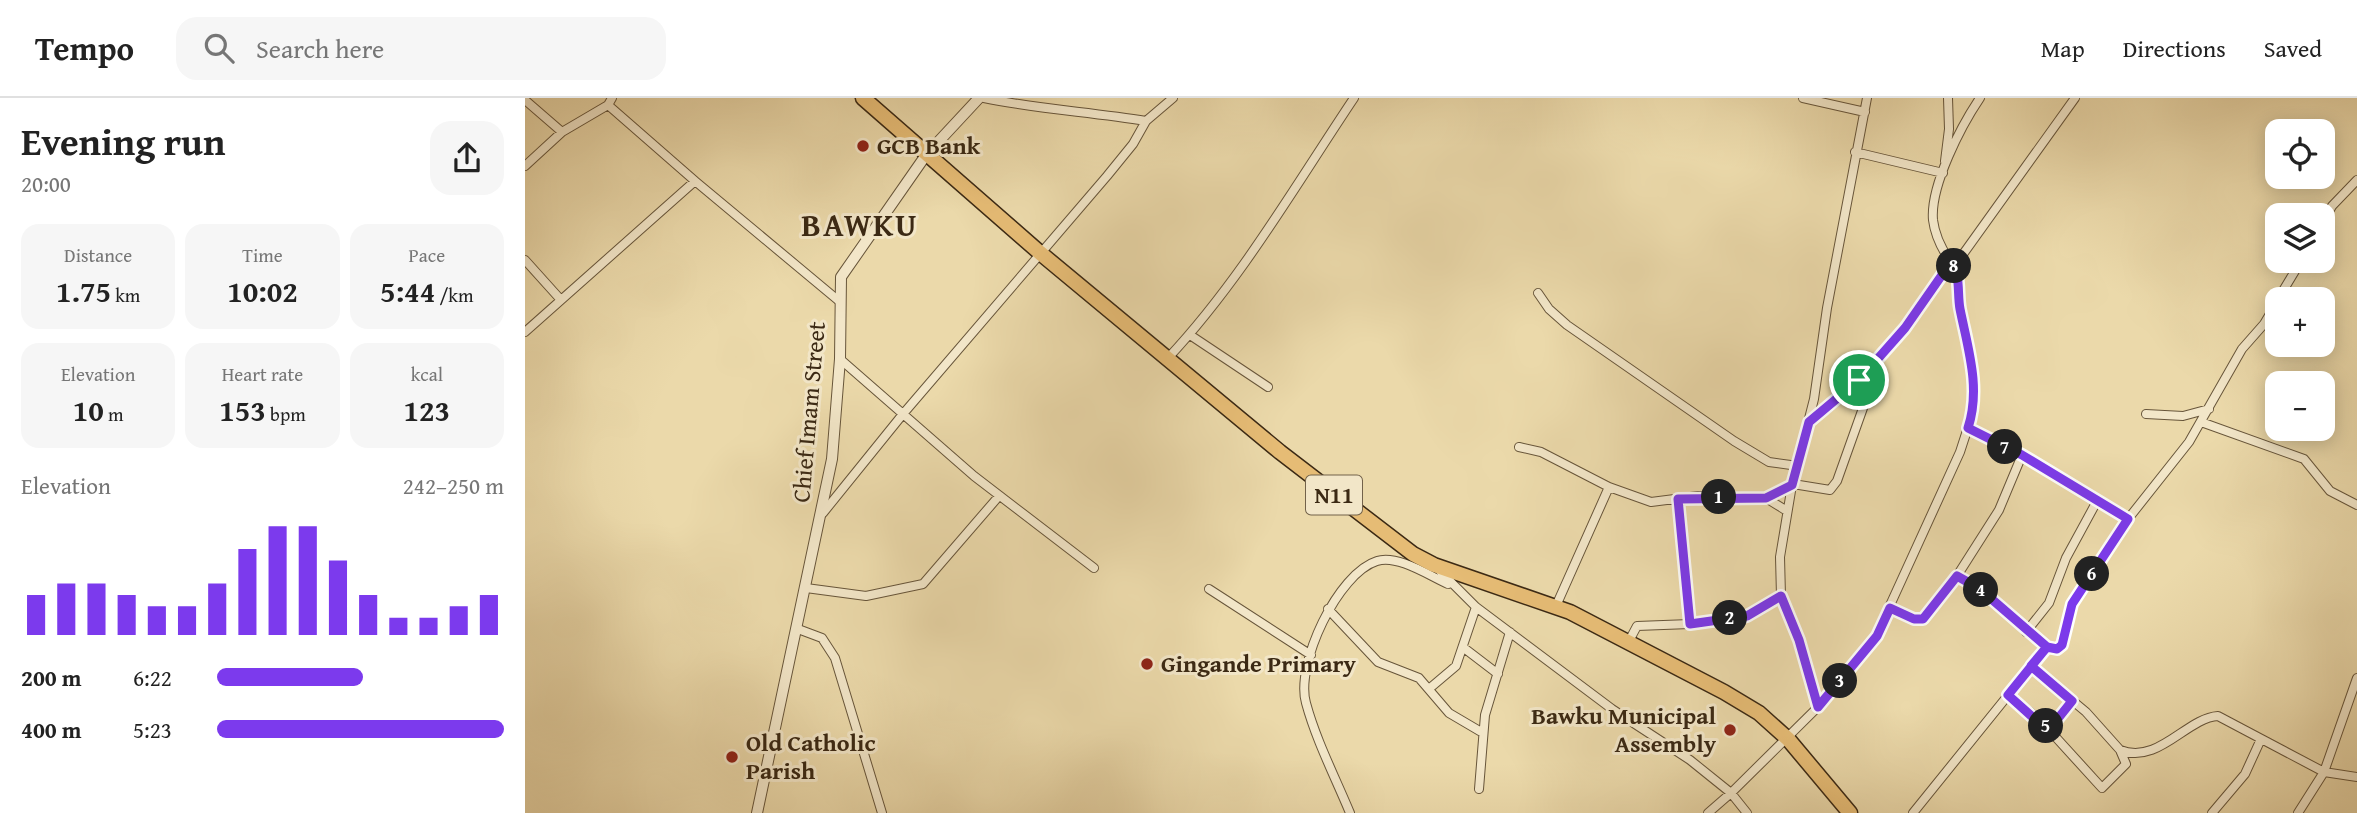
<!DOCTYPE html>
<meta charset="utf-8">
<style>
:root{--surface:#fff;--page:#f6f6f6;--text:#222;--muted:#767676;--line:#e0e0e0;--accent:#7c3aed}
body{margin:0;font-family:"Gentium Book Plus",serif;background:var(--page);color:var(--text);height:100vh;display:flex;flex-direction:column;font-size:26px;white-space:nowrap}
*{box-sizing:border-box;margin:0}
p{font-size:23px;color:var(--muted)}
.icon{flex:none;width:38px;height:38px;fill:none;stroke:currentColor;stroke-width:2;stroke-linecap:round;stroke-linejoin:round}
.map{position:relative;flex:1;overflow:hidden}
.side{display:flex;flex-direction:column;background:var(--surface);width:525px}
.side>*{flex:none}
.controls{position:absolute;left:1740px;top:21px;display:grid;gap:14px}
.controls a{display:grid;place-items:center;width:70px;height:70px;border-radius:14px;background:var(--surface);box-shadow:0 4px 18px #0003;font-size:35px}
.pin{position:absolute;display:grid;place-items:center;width:60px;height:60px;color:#fff;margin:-30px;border:4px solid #fff;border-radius:50%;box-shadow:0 2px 7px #0007}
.km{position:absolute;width:35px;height:35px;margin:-18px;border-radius:50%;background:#222;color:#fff;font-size:19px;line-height:35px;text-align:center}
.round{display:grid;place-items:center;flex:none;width:74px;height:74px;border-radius:21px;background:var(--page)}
.headline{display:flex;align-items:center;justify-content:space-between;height:119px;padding:0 21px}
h1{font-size:38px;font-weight:700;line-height:52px}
.figures{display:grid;grid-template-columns:repeat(3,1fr);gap:10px;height:119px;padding:7px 21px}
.figures div{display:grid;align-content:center;border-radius:18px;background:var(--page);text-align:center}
.figures b{font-size:30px;font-weight:700}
.figures small{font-size:19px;font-weight:400}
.figures p{font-size:19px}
.chart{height:196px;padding:14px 21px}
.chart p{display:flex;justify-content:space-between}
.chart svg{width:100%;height:126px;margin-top:7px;stroke:var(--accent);stroke-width:6}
ul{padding:0 21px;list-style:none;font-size:23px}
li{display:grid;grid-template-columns:112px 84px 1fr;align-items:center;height:52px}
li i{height:18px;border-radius:9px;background:var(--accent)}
header{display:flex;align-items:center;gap:42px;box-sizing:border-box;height:98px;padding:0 35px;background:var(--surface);border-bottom:2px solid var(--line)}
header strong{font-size:33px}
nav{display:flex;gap:38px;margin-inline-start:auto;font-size:24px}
.search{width:490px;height:63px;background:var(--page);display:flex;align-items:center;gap:18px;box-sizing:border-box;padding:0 24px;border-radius:21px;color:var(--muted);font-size:26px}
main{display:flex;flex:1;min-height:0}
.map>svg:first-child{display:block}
</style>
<header>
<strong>Tempo</strong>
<div class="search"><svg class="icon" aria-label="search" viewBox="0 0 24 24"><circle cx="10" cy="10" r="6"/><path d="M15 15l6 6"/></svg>Search here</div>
<nav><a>Map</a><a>Directions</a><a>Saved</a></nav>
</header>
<main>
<section class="side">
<div class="headline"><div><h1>Evening run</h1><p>20:00</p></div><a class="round"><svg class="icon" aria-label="share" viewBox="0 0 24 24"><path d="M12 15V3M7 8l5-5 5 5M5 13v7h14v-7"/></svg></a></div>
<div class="figures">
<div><p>Distance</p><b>1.75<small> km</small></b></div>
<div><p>Time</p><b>10:02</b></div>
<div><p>Pace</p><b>5:44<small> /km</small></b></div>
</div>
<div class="figures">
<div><p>Elevation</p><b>10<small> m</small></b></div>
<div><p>Heart rate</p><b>153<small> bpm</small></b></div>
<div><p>kcal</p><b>123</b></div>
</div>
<div class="chart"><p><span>Elevation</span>242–250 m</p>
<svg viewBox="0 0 160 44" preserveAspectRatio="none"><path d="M5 44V30M15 44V26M25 44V26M35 44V30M45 44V34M55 44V34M65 44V26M75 44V14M85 44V6M95 44V6M105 44V18M115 44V30M125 44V38M135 44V38M145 44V34M155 44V30"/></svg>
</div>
<ul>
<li><b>200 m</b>6:22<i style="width:51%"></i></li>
<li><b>400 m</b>5:23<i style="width:100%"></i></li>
</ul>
</section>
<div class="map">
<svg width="1832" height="715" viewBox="0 0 1832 715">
<rect width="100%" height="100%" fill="#ebd9aa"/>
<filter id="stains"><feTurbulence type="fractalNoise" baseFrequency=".00286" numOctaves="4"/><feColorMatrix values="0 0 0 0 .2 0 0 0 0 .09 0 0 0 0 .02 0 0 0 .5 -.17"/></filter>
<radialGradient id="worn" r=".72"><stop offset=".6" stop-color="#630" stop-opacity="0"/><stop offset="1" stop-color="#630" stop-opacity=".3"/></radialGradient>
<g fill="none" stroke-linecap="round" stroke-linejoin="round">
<g stroke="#67553a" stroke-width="10">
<path id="minor" d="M 87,0 L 83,7 L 170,83
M 459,0 C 512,11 567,14 621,23 L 648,0
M 1278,0 L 1340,14
M 0,2 L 37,34
M 1330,54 L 1418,75
M 1420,63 L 1424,31 L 1423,0
M 0,68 L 37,34 L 83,7
M 1797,126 L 1807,108 L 1832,82
M 0,162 L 36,202
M 1428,167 C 1419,155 1410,138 1408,122 C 1405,88 1436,28 1455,0
M 1013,195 L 1024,211 L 1042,227 L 1209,343 L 1244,364 L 1273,368
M 1753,201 L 1776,163
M 0,234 L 170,83 L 314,203
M 665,237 L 743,289
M 643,260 C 716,182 770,88 829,0
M 315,261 L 378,316 L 582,78 L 608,46 L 621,23
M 1621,316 L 1658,318 L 1684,311
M 1284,324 C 1343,284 1388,224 1426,164
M 1676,324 L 1779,361 L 1805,393 L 1832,407
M 994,349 L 1016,354 L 1084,389 L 1126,404 L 1173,398 L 1241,400
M 1497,357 L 1572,403 L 1541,460 L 1524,505 L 1501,534
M 1268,386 L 1305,392 L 1312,383 L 1343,296 L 1346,270
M 1153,401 L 1165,526
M 1572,403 L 1603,421
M 1262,413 L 1241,400 L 1267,387
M 298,415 L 378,316 L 449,378 L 569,470
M 912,470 L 951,509 L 1087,611 L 1165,662 L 1206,695 L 1293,609 L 1274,542 L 1256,498 L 1255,459 L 1267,387 L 1289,301 L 1302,210 L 1342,0
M 281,490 L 341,498 L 398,486 L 474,398
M 684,491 L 786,557
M 1031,508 L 1084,389
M 1365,510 L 1394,522 L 1401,518 L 1432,478 L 1474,412 L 1497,357 L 1443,330
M 803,511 L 853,564 L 894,580 L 924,615 L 958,635
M 273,531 L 297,540 L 310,560 L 357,715
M 1104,543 L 1112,528 L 1165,526 L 1222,518 L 1256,498
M 1522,549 L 1532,551 L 1537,547 L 1547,506 L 1603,421 L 1664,344 L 1717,251 L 1739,226 L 1752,204
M 939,550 L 973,576
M 1506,568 L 1561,614 L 1595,652 C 1634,667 1661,620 1693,618 L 1799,674 L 1832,679
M 905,590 L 931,568 L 951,509
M 1483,597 L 1516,623 L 1577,690 L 1601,666 L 1595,652
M 1293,609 L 1351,538 L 1435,354 L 1447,317 L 1448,268 L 1435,209 L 1432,172 L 1436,159 L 1550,0
M 1523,633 L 1547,603
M 954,691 L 960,617 L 985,534
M 825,715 C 810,679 791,642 781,605 C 770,566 813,475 852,463 C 872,456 905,478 923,486
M 1183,715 L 1206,695 L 1222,715
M 1388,715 L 1522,549 L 1455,491 L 1432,478
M 1687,715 L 1720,676 L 1736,641
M 1773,715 L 1799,674 L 1832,580"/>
</g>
<g stroke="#67553a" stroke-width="12">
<path id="tertiary" d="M 232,715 L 307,361 L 315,261 L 316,179 L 401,57 L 454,0"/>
</g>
<g stroke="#3b2914" stroke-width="17">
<path id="trunk" d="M 338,0 L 514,154 L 755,354 L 888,456 L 909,467 L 1045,514 L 1199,594 L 1234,615 L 1263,641 L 1325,715"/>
</g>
<use href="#minor" stroke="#f2e6c8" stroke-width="8"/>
<use href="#tertiary" stroke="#f2e6c8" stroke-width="10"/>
<use href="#trunk" stroke="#e6bc75" stroke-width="14"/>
</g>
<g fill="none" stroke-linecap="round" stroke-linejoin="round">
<g stroke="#fff" stroke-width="14">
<path id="route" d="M 1334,282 L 1284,324 L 1267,387 L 1241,400 L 1153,401 L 1165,526 L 1222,518 L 1256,498 L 1274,542 L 1293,609 L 1352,538 L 1365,510 L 1389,521 L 1398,521 L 1432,478 L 1455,491 L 1522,549 L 1506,568 L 1547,603 L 1523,633 L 1483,597 L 1522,549 L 1532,551 L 1537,547 L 1547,506 L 1603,421 L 1497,357 L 1443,330 C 1456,290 1443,251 1435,211 C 1432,195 1436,177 1426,164 L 1380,230 L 1334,282"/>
</g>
<use href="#route" stroke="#7c3aed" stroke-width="9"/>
</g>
<g fill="#8f2418" stroke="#f2e6c8" stroke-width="2.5">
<circle cx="338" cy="48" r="7"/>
<circle cx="622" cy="566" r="7"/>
<circle cx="1205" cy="632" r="7"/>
<circle cx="207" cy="659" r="7"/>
</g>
<g text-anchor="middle" stroke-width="6" stroke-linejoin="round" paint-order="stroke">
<rect fill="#f2e6c8" stroke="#72624a" stroke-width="2" x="781" y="377.5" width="56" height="39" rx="5"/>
<g font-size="23" font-weight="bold" fill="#3b2914">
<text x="809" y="405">N11</text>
</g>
<g font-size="24" font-weight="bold" fill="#3b2914" stroke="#f2e6c8" text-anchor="start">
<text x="352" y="56">GCB Bank</text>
<text x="636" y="574">Gingande Primary</text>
<text x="1191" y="626" text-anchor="end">Bawku Municipal<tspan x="1191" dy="28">Assembly</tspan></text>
<text x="221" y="653">Old Catholic<tspan x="221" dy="28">Parish</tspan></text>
</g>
<g font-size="24" fill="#3b2914" stroke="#f2e6c8">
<text transform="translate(284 314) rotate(-85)" y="8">Chief Imam Street</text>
</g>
<g font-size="32" font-weight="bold" letter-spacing="2" fill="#3b2914" stroke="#f2e6c8">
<text x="335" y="138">BAWKU</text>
</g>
</g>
<rect width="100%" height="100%" filter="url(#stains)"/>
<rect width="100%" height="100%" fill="url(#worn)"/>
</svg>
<div class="controls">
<a><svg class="icon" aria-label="locate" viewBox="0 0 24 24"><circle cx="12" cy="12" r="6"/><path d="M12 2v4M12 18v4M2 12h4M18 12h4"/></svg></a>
<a><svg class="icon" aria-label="layers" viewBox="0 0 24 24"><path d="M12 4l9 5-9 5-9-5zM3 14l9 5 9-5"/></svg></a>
<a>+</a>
<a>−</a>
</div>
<div class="pin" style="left:1334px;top:282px;background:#1e9e55"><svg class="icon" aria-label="arrive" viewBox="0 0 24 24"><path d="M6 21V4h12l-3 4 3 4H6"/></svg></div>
<b class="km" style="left:1194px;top:399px">1</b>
<b class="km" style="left:1205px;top:520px">2</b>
<b class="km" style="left:1315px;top:583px">3</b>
<b class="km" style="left:1456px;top:492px">4</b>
<b class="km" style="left:1521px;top:628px">5</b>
<b class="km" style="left:1567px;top:476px">6</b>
<b class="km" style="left:1480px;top:349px">7</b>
<b class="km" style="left:1429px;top:168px">8</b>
</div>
</main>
